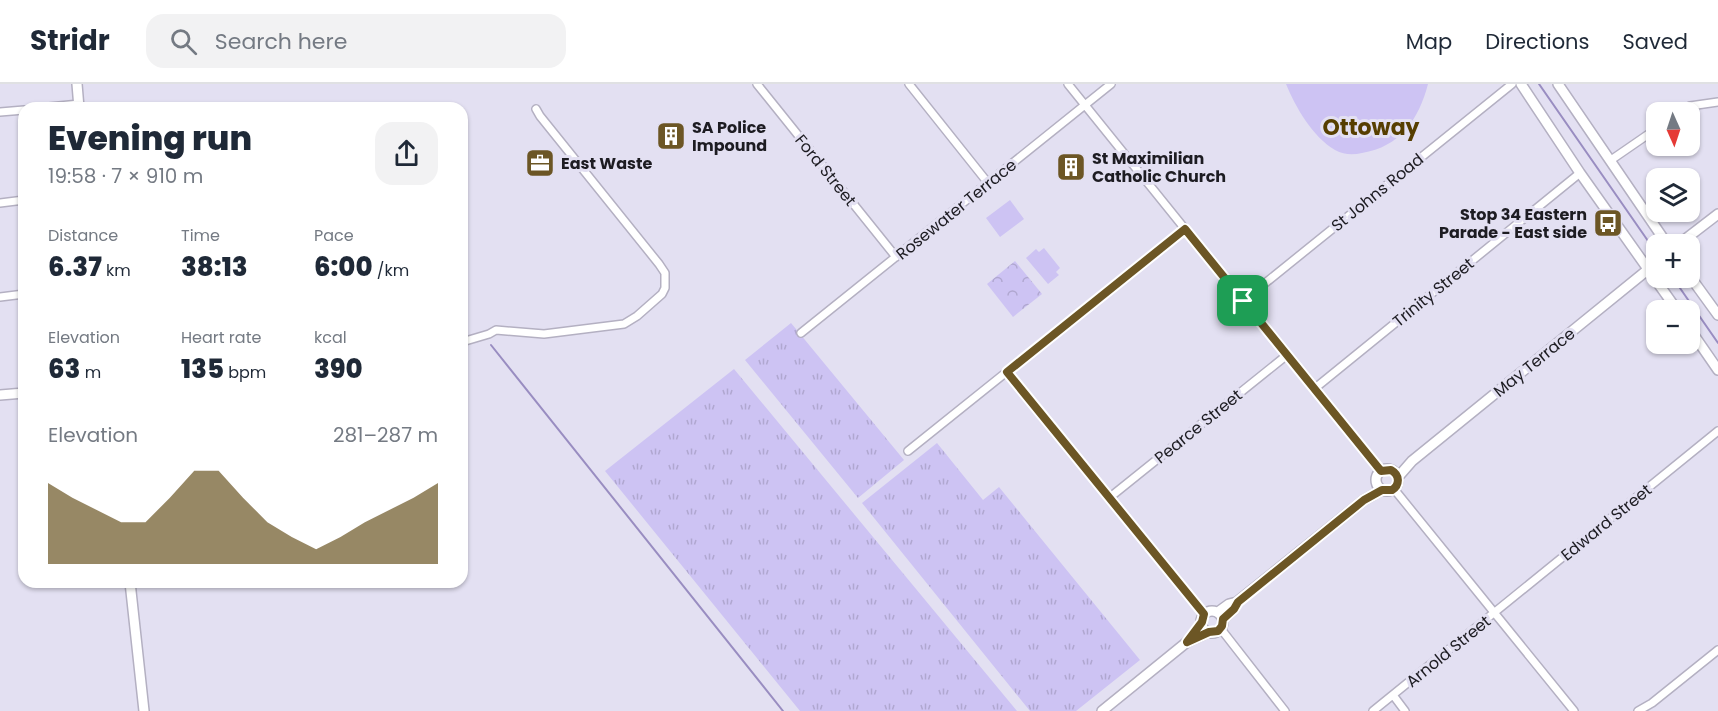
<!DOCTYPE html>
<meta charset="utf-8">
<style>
:root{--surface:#fff;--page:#f2f2f3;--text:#1f2937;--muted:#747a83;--line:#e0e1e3;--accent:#6c5625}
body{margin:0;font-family:Poppins,sans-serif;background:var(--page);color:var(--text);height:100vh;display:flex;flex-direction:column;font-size:22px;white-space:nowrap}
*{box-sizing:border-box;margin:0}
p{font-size:20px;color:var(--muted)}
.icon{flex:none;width:33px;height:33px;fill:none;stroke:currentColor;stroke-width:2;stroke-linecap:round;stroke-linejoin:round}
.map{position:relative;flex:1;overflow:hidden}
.panel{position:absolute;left:18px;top:18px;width:450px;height:486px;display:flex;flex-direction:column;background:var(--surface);border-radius:18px;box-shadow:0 2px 4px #0004}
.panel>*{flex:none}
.needle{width:39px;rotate:177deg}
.buttons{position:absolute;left:1646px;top:18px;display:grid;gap:12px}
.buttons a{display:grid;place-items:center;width:54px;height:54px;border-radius:12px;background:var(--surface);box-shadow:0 2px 4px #0004;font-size:30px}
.pin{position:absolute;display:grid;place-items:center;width:51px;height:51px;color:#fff;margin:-26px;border-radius:12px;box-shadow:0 3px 9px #0006}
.round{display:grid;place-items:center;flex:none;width:63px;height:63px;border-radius:18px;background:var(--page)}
.summary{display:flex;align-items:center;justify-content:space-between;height:102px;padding:0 30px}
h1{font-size:33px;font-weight:800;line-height:45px}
.figures{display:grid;grid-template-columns:repeat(3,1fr);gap:9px;height:102px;padding:6px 30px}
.figures div{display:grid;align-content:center}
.figures b{font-size:26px;font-weight:800}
.figures small{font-size:16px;font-weight:400}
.figures p{font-size:16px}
.chart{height:168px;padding:12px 30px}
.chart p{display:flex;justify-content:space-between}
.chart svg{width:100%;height:108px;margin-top:6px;fill:var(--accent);opacity:.7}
header{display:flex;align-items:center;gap:36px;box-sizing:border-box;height:84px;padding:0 30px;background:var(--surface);border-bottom:2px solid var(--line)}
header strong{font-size:28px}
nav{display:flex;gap:33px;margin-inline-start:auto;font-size:21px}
.search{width:420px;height:54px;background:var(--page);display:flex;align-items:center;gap:15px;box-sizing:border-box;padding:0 21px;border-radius:18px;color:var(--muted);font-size:22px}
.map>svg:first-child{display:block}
</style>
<header>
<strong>Stridr</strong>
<div class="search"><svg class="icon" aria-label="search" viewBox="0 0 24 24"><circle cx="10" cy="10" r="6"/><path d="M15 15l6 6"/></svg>Search here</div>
<nav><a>Map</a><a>Directions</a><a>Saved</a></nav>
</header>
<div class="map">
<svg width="1718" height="627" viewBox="0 0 1718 627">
<defs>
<pattern id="grass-tufts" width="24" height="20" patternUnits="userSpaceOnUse" patternTransform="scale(1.5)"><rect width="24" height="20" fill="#cdc3f3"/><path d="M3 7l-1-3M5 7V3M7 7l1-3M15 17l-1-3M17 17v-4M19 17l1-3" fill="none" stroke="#b0a7d0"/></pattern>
<pattern id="park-crowns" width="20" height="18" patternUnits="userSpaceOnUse" patternTransform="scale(1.5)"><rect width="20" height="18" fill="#cdc3f3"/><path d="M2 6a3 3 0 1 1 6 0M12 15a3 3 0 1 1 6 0" fill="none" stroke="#b0a7d0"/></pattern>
</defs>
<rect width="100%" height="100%" fill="#e3e0f2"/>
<path fill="url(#grass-tufts)" d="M 791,239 L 904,376 L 858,414 L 745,276 Z
M 734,285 L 1017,627 L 800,627 L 605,387 Z
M 937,359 L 983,416 L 999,403 L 1140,576 L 1076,627 L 1030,627 L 862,419 Z"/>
<path fill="url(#park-crowns)" d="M 1015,177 L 1042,210 L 1013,233 L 987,200 Z"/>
<path fill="#cdc3f3" d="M 1286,0 L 1428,0 C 1419,35 1400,63 1362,69 C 1353,71 1344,71 1335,66 C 1312,52 1296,24 1286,0 Z
M 1010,116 L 1024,135 L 1000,153 L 986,134 Z
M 1044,164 L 1060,184 L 1056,188 L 1059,191 L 1048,200 L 1026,174 L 1036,165 L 1039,168 Z"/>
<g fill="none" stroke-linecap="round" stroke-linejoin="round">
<path stroke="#998dc1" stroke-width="2" d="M 1539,0 L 1655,167
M 1673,194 L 1718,259
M 491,261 L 783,627"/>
<g stroke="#b4b0c2" stroke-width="10">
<path id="street" d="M 757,0 L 896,173
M 909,0 L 988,99
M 1068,0 L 1381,388
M 39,24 L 79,20
M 0,28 L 24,26
M 1681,28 L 1690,22 L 1718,18
M 1611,76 L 1656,45
M 0,119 L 24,116
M 0,213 L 24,210
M 1243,217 L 1512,0
M 801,249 L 1111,0
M 462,258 L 489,250 L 496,246 L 544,250 L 624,240 L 637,232 L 662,210 L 665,204 L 665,189 L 659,180 L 540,32 L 536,25
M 1007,288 L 1204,530
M 1314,305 L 1580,89
M 908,367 L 1185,145
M 1394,405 L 1574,627
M 1109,414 L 1287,271
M 1221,545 L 1285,627
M 1393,611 L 1405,627
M 1373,627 L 1718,347
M 1638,627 L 1652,619 L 1718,566"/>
</g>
<g stroke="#b4b0c2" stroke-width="12">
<path id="secondary" d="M 77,0 L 79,24
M 1521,0 L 1580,89 L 1677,226
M 1558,0 L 1667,160
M 1679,160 L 1718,130
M 1689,191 L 1718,231
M 1689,244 L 1718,286
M 0,311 L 24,309
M1376 396a11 11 0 1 1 22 0a11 11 0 1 1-22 0Z
M 1398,393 L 1412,377 L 1656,179
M 130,498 L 144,627
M1201 538a11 11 0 1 1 22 0a11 11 0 1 1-22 0Z
M 1218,528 L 1229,520 L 1237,518 L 1364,416 L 1382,406
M 1223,535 L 1234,525 L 1237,518
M 1102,627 L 1187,558 L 1209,548"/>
</g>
<use href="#street" stroke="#fff" stroke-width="7"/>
<use href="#secondary" stroke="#fff" stroke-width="9"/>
</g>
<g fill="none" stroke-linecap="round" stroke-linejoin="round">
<g stroke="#fff" stroke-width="12">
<path id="route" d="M 1185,145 L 1381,387 L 1391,386 C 1400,391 1400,401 1392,406 L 1382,406 L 1364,416 L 1238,518 L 1234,525 L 1223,535 L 1222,542 L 1218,547 L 1209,548 L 1187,558 L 1202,538 L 1204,530 L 1007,288 Z"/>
</g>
<use href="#route" stroke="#6c5625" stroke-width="8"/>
</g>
<defs>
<g id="building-square" transform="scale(1.5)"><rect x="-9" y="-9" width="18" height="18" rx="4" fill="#6c5625" stroke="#e3e0f2"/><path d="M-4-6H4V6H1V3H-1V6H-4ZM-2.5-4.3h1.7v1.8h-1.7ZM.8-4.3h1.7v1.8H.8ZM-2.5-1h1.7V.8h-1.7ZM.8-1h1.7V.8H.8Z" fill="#fff"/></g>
<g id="office-square" transform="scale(1.5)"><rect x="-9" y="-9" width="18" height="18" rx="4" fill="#6c5625" stroke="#e3e0f2"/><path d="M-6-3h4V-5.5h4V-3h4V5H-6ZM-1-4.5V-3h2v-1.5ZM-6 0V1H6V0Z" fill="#fff"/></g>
<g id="bus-square" transform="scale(1.5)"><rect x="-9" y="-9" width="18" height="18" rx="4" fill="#6c5625" stroke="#e3e0f2"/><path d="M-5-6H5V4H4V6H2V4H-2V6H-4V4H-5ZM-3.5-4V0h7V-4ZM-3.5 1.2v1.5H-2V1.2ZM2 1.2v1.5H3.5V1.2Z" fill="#fff"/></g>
</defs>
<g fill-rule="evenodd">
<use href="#building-square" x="671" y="52"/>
<use href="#office-square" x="540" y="79"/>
<use href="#building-square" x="1071" y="83"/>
<use href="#bus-square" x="1608" y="139"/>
</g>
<g text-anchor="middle" stroke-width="6" stroke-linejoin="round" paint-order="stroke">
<g font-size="16" font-weight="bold" fill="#1d1c22" stroke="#e3e0f2" text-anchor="start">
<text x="692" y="49">SA Police<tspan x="692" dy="18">Impound</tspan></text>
<text x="1092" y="80">St Maximilian<tspan x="1092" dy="18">Catholic Church</tspan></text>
<text x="561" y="85">East Waste</text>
<text x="1587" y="136" text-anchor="end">Stop 34 Eastern<tspan x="1587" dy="18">Parade - East side</tspan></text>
</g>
<g font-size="16" fill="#1d1c22" stroke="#e3e0f2">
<text transform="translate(826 86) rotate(51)" y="6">Ford Street</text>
<text transform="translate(1377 108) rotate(-39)" y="6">St Johns Road</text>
<text transform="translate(956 125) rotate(-39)" y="6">Rosewater Terrace</text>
<text transform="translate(1433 208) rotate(-39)" y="6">Trinity Street</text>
<text transform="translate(1534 278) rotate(-39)" y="6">May Terrace</text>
<text transform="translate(1198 342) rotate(-39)" y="6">Pearce Street</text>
<text transform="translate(1606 438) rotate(-39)" y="6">Edward Street</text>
<text transform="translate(1448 567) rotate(-39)" y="6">Arnold Street</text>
</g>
<g font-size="22" font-weight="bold" fill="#563e00" stroke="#e3e0f2">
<text x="1371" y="51">Ottoway</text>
</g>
</g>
</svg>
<div class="buttons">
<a><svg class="needle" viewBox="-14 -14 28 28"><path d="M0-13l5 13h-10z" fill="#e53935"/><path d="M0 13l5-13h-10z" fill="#747a83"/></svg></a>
<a><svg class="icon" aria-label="layers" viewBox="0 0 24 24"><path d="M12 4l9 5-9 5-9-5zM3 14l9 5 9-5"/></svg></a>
<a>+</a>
<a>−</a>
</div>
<div class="pin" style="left:1243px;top:217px;background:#1e9e55"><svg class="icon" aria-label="arrive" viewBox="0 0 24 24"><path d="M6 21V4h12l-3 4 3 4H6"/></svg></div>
<section class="panel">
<div class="summary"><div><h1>Evening run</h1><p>19:58 · 7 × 910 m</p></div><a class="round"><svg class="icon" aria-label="share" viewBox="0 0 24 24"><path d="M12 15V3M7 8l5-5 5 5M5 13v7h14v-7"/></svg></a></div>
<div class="figures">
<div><p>Distance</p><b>6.37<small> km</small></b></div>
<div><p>Time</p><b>38:13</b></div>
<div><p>Pace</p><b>6:00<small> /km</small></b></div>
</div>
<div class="figures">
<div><p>Elevation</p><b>63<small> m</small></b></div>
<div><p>Heart rate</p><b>135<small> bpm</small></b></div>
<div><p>kcal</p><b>390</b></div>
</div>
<div class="chart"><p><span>Elevation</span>281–287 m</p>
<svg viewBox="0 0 160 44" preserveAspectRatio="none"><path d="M0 44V11L10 17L20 22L30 27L40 27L50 17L60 6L70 6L80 17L90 27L100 33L110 38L120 33L130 27L140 22L150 17L160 11V44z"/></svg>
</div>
</section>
</div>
